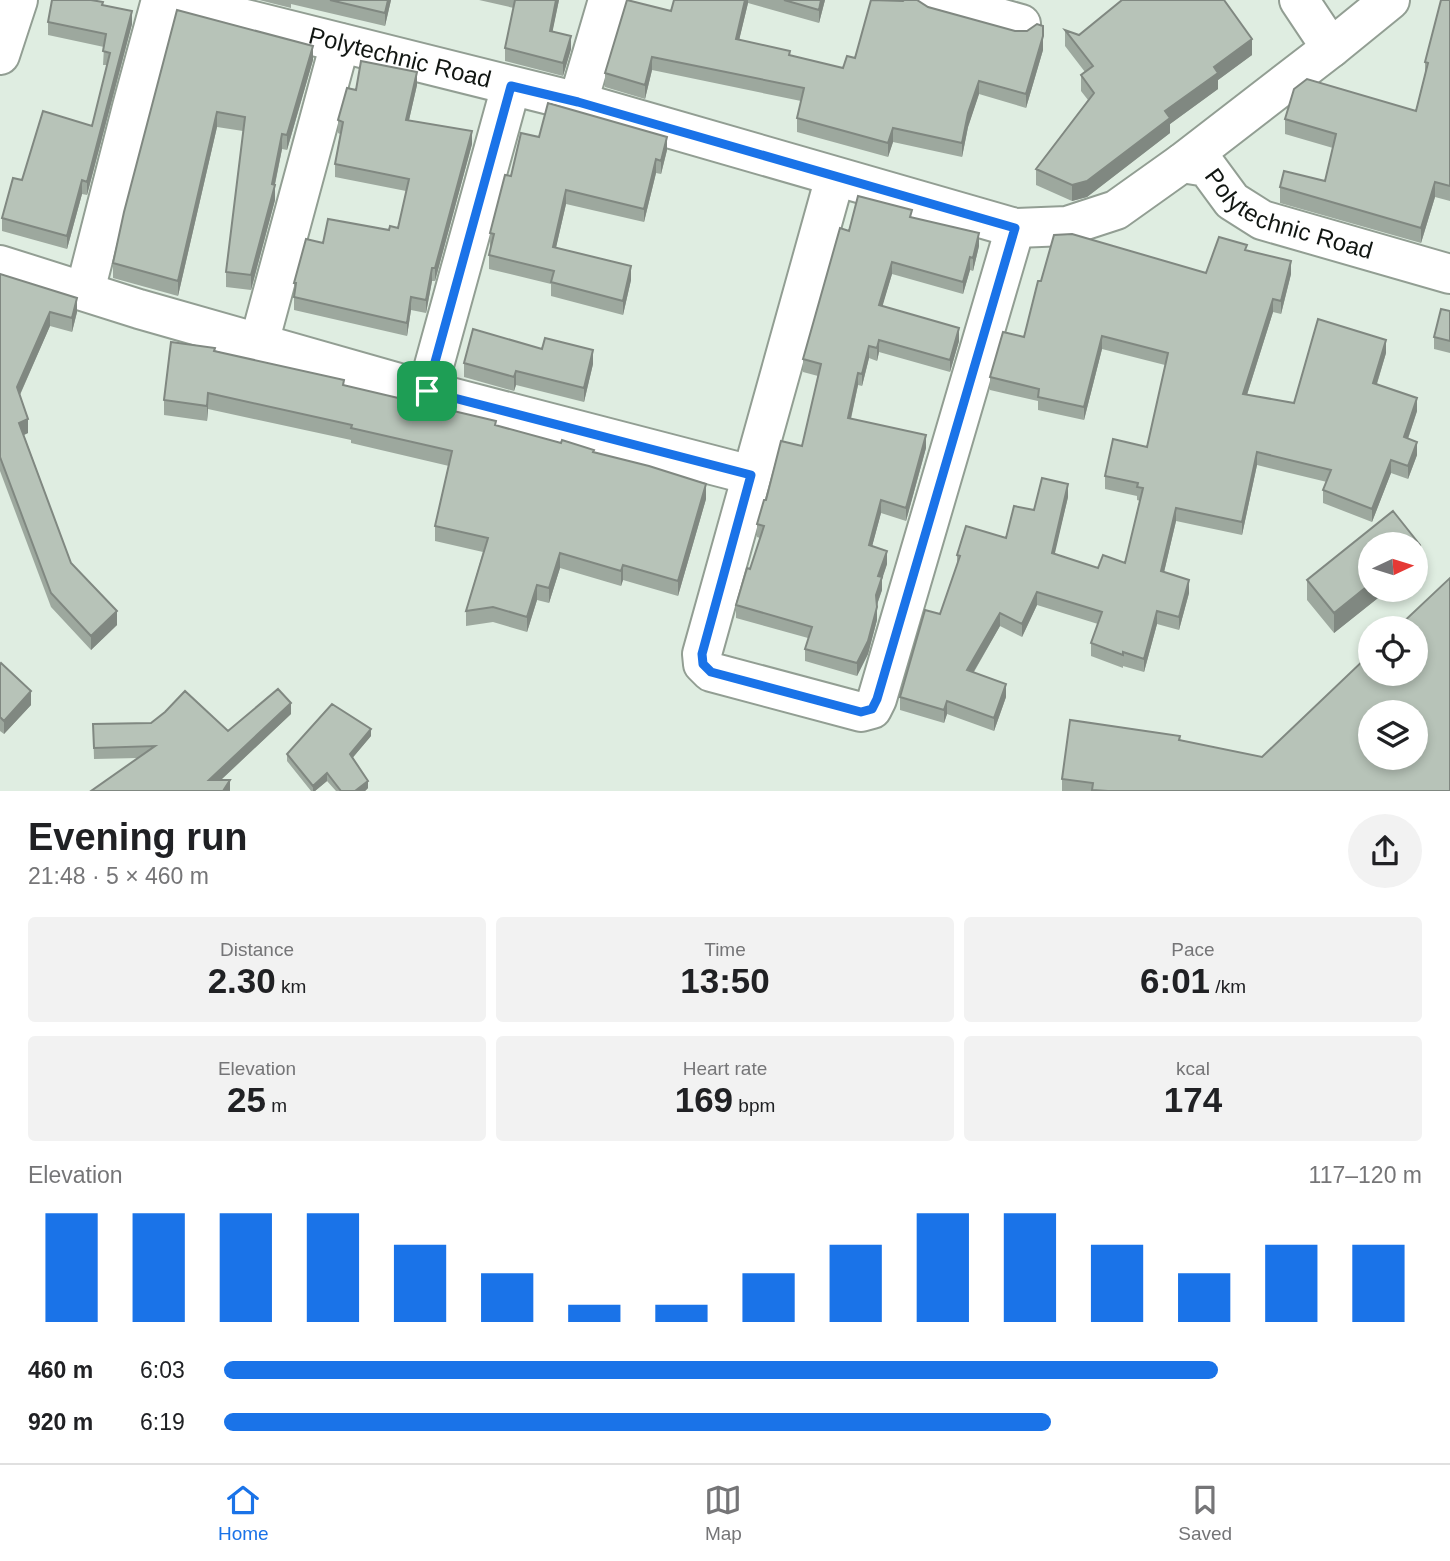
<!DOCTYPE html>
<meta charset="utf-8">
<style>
:root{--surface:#fff;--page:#f2f2f2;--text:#202124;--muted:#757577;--line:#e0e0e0;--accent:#1a73e8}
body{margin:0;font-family:Helvetica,sans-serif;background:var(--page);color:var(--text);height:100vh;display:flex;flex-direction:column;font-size:26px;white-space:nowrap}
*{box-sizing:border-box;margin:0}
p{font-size:23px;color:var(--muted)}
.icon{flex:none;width:38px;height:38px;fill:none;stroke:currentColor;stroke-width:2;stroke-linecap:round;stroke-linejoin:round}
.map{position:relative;height:791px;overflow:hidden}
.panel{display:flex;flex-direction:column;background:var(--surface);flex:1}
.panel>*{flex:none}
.needle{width:46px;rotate:86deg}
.buttons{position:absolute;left:1358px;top:532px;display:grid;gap:14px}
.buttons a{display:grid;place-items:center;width:70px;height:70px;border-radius:50%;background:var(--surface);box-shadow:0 4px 10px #0003;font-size:35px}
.pin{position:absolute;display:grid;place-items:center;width:60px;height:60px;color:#fff;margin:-30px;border-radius:14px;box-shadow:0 4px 10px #0006}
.round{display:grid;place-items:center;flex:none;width:74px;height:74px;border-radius:37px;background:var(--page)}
.headline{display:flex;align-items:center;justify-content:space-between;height:119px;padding:0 28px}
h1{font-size:38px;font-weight:700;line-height:52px}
.stats{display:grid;grid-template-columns:repeat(3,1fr);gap:10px;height:119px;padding:7px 28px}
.stats div{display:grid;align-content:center;border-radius:7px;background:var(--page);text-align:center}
.stats b{font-size:35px;font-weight:700}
.stats small{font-size:19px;font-weight:400}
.stats p{font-size:19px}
.chart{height:196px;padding:14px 28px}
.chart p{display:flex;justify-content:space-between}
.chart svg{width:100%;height:126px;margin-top:7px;stroke:var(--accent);stroke-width:6}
ul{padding:0 28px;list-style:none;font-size:23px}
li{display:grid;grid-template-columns:112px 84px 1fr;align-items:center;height:52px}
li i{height:18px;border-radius:9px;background:var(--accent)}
.tabs{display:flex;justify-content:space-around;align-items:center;height:98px;border-top:2px solid var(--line);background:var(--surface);font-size:19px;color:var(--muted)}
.tabs a{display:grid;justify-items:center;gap:4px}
.tabs .on{color:var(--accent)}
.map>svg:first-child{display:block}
</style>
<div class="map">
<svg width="1450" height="791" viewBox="0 0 1450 791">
<rect width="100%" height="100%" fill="#dfede1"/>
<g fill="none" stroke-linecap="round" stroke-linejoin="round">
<g stroke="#929e93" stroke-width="42">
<g id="minor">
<path id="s1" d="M 169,0 L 578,102 L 1015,228 L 1067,226 L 1116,210 L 1182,163 L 1207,167 L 1232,201 L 1262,220 L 1450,274"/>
<path d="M 934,0 L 1021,24"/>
<path d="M 1299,0 L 1331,48"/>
<path d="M 0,55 L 18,0"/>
<path d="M 578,102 L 608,0"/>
<path d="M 1182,163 L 1331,48 L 1390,0"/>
<path d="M 835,177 L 702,654 L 703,664 L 711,672 L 861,712 L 872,709 L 877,699 L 1015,228"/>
<path d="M 0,265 L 139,309 L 427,391 L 751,475"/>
<path d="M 85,291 L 132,107 L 161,0"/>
<path d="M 259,343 L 340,43"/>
<path d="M 427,391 L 511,86"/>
</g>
</g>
<use href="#minor" stroke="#fff" stroke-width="38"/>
</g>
<path fill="#9da89e" d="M 259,0 L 391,0 L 385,26 L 291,4 L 291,8 Z
M 479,0 L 559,0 L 552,32 L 571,49 L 563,76 L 505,61 L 505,48 L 514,8 Z
M 674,0 L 825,0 L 819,23 L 748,3 L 739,40 L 790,56 L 843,68 L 855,58 L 903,1 L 918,1 L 928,7 L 1043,50 L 1026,108 L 979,94 L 968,127 L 962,157 L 893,142 L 888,157 L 797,132 L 797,118 L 801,101 L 652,70 L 645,99 L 605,87 L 605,73 L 671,11 Z
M 1120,0 L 1224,0 L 1252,55 L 1218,80 L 1218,89 L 1170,124 L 1170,133 L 1087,197 L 1072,201 L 1036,185 L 1036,169 L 1088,100 L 1081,91 L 1081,75 L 1085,72 L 1065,46 L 1065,30 L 1079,35 L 1121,1 Z
M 1450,0 L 1450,201 L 1435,197 L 1421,243 L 1280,203 L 1280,187 L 1325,181 L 1333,148 L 1285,134 L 1285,119 L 1416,111 L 1425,74 L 1425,62 Z
M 103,5 L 132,24 L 87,195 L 82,194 L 67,249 L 2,231 L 2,218 L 22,180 L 92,126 L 107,65 L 103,65 L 104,47 L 48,35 L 48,22 Z
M 177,10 L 313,60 L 287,150 L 282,149 L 275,185 L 275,200 L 251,290 L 226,287 L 226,272 L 243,131 L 217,127 L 178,296 L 113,278 L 113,263 Z
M 417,85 L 409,120 L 472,144 L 435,281 L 432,281 L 426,313 L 411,310 L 407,336 L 294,310 L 294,283 L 323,243 L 398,228 L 406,191 L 335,177 L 335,164 L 340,134 L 338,133 L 338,120 L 356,90 Z
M 539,137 L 667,150 L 661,174 L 656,173 L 644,222 L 566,204 L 556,247 L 631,280 L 623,315 L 551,296 L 551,284 L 489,269 L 489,255 L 491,247 L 490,246 L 490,233 L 511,176 Z
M 912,217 L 979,246 L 973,271 L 970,270 L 963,294 L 892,274 L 882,306 L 959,341 L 950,372 L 879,352 L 877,361 L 869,358 L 862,386 L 858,385 L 851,419 L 926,448 L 906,521 L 881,513 L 872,546 L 887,564 L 882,579 L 882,590 L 877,605 L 877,620 L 868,654 L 857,676 L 805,661 L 805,649 L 808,638 L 736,618 L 736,605 L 750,569 L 760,538 L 757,537 L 757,524 L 766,500 L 802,446 L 818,376 L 803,372 L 803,359 L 849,231 Z
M 1247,250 L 1291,274 L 1281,314 L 1273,312 L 1247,395 L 1294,403 L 1386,353 L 1377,384 L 1417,411 L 1408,439 L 1417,455 L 1408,479 L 1391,473 L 1372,522 L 1323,503 L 1323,490 L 1327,482 L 1257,465 L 1242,535 L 1176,521 L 1164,572 L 1189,593 L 1179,630 L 1157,624 L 1144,672 L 1123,666 L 1123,668 L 1091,656 L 1091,643 L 1098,624 L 1037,605 L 1022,637 L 1000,626 L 974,672 L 1006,697 L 994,731 L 947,714 L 944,723 L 900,710 L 900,697 L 940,614 L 957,565 L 957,555 L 1006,538 L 1034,510 L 1068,497 L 1054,554 L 1098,568 L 1125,563 L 1140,501 L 1137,500 L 1137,496 L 1105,489 L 1105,476 L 1147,447 L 1165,365 L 1102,349 L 1084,420 L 1038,410 L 1038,401 L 990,390 L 990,377 L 1024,337 L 1041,281 L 1206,273 Z
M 0,274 L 77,312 L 72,332 L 50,326 L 20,395 L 28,433 L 24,435 L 71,563 L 117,625 L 91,650 L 51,607 L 0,471 Z
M 1450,311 L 1450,353 L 1434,349 L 1434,337 Z
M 542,349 L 593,364 L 584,402 L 516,385 L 514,391 L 464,377 L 464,363 Z
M 215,351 L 594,452 L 706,499 L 678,596 L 623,580 L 621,586 L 560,568 L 549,603 L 537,600 L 527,632 L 493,622 L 466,626 L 466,611 L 483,552 L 435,541 L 435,526 L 449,466 L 351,443 L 351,440 L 208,409 L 207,421 L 164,415 L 164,400 Z
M 1393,511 L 1420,545 L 1420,564 L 1416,568 L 1416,544 L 1370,544 L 1370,590 L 1388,590 L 1334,633 L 1307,600 L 1307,580 Z
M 0,664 L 31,705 L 4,734 L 0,731 Z
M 291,714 L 221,780 L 230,791 L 138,758 L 94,759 L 93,724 L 228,731 Z
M 371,736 L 352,758 L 368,788 L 365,791 L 336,791 L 327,781 L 315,791 L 311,791 L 287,761 L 287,754 Z
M 1180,741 L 1262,757 L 1450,791 L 1062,791 L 1062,779 Z"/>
<path fill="#808881" d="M 388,0 L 391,0 L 385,26 L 385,13 Z
M 556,0 L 559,0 L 550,44 L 550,31 Z
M 745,0 L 748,0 L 748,3 L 736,53 L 736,39 Z
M 821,0 L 825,0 L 819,23 L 819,10 Z
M 132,11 L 132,24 L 87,195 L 87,182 Z
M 571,36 L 571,49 L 563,76 L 563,63 Z
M 1043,36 L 1043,50 L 1026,108 L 1026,94 Z
M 1252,39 L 1252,55 L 1218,80 L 1218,89 L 1170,124 L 1170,133 L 1087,197 L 1072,201 L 1072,185 L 1165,111 L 1214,67 Z
M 313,46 L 313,60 L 287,150 L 287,135 Z
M 652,57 L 652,70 L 645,99 L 645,85 Z
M 417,72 L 417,85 L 406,133 L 406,120 Z
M 979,81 L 979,94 L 968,127 L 962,157 L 962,143 L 968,113 Z
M 217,112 L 217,127 L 178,296 L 178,281 Z
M 893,128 L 893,142 L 888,157 L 888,143 Z
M 472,131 L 472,144 L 435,281 L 435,268 Z
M 282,134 L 282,149 L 274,188 L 275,185 L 275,200 L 251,290 L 251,275 Z
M 667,137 L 667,150 L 661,174 L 661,161 Z
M 656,159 L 656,173 L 644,222 L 644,209 Z
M 82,180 L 82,194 L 67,249 L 67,236 Z
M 1435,182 L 1435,197 L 1421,243 L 1421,228 Z
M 566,190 L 566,204 L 553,261 L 553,247 Z
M 979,233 L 979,246 L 973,271 L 973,258 Z
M 970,257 L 970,270 L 963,294 L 963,282 Z
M 1291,261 L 1291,274 L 1281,314 L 1281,301 Z
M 892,262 L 892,274 L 879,318 L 879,305 Z
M 631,266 L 631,280 L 623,315 L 623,301 Z
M 432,268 L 432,281 L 426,313 L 426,300 Z
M 411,297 L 411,310 L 407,336 L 407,323 Z
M 77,298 L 77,312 L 72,332 L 72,318 Z
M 1273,299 L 1273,312 L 1243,407 L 1243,394 Z
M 50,312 L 50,326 L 17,401 L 17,387 Z
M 959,328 L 959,341 L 950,372 L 950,360 Z
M 1102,336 L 1102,349 L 1084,420 L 1084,407 Z
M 879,340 L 879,352 L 877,361 L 877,348 Z
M 1386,340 L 1386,353 L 1373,396 L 1373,383 Z
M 869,346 L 869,358 L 862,386 L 862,374 Z
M 593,350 L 593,364 L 584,402 L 584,388 Z
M 516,371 L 516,385 L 514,391 L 514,377 Z
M 858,373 L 858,385 L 848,431 L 848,418 Z
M 208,393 L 208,409 L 207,421 L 207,406 Z
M 1417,398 L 1417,411 L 1404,450 L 1404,437 Z
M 28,419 L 28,433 L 19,437 L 19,423 Z
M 926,435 L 926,448 L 906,521 L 906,508 Z
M 1417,442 L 1417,455 L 1408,479 L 1408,466 Z
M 1257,452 L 1257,465 L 1242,535 L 1242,522 Z
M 1391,460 L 1391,473 L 1372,522 L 1372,509 Z
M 706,484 L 706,499 L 678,596 L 678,581 Z
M 1068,484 L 1068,497 L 1052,566 L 1052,553 Z
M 881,500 L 881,513 L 869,558 L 869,545 Z
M 1176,508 L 1176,521 L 1161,585 L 1161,571 Z
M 1420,545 L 1420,564 L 1416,568 L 1416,548 Z
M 887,551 L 887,564 L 882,579 L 882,590 L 876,607 L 878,576 Z
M 560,553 L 560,568 L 549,603 L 549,588 Z
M 623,565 L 623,580 L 621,586 L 621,571 Z
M 1189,580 L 1189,593 L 1179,630 L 1179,617 Z
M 1370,584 L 1370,590 L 1388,590 L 1334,633 L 1334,613 Z
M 537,585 L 537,600 L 527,632 L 527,617 Z
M 1037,592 L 1037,605 L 1022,637 L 1022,624 Z
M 877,607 L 877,620 L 868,654 L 857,676 L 857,663 Z
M 117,611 L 117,625 L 91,650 L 91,636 Z
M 1157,611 L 1157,624 L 1144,672 L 1144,659 Z
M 1000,613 L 1000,626 L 967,683 L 967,670 Z
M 1006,684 L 1006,697 L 994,731 L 994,718 Z
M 31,691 L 31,705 L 4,734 L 4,721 Z
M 947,701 L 947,714 L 944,723 L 944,710 Z
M 291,703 L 291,714 L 209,791 L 209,780 Z
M 371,729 L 371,736 L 350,761 L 350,754 Z
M 327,773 L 327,781 L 315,791 L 313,791 L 313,786 Z
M 230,780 L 230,791 L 223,791 Z
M 368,781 L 368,788 L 365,791 L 355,791 Z"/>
<path fill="#b7c3b8" stroke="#808881" stroke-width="2" fill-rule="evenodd" d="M 52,0 L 91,0 L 103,2 L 102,5 L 132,11 L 87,182 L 82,180 L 67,236 L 2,218 L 13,178 L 22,180 L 43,111 L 92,126 L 110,53 L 103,51 L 106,34 L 48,22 Z
M 330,0 L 388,0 L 385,13 Z
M 515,0 L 556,0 L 550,31 L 571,36 L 563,63 L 505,48 Z
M 627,0 L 671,11 L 674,0 L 745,0 L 736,39 L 790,51 L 789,55 L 843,68 L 847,56 L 855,58 L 871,0 L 903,1 L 904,0 L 917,0 L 928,7 L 1015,31 L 1027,31 L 1037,24 L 1043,26 L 1043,36 L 1026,94 L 979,81 L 968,113 L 962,143 L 893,128 L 888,143 L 797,118 L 804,88 L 652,57 L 645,85 L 605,73 Z
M 784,0 L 821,0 L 819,10 Z
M 1122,0 L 1224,0 L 1252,39 L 1214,67 L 1218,73 L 1165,111 L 1170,118 L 1087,181 L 1072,185 L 1036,169 L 1094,93 L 1081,75 L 1093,66 L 1065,30 L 1079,35 Z
M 1441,0 L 1450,0 L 1450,186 L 1435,182 L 1421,228 L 1280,187 L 1284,171 L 1325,181 L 1336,134 L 1285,119 L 1294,89 L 1307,79 L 1416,111 L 1428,63 L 1425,62 Z
M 177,10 L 313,46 L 287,135 L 282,134 L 272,184 L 275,185 L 251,275 L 226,272 L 245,117 L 217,112 L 178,281 L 113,263 L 124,212 Z
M 361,61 L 417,72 L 406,120 L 472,131 L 435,268 L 432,268 L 426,300 L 411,297 L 407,323 L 294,297 L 296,283 L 294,283 L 306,239 L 323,243 L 328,219 L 389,230 L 390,226 L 398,228 L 409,179 L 335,164 L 343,122 L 338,120 L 347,88 L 356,90 Z
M 548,103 L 667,137 L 661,161 L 656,159 L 644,209 L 566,190 L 553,247 L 631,266 L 623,301 L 551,282 L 554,271 L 489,255 L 494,234 L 490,233 L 505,175 L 511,176 L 521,133 L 539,137 Z
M 858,196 L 912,210 L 910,217 L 979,233 L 973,258 L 970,257 L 963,282 L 892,262 L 879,305 L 959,328 L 950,360 L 879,340 L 877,348 L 869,346 L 862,374 L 858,373 L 848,418 L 926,435 L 906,508 L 881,500 L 869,545 L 887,551 L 878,576 L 882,577 L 876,595 L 877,607 L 868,641 L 857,663 L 805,649 L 812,627 L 736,605 L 747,568 L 750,569 L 764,526 L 757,524 L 764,500 L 766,500 L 781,441 L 802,446 L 821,364 L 803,359 L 840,228 L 849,231 Z
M 1072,234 L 1206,273 L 1219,237 L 1247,245 L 1245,250 L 1291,261 L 1281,301 L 1273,299 L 1243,394 L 1294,403 L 1318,319 L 1386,340 L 1373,383 L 1417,398 L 1404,437 L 1417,442 L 1408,466 L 1391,460 L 1372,509 L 1323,490 L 1331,470 L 1257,452 L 1242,522 L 1176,508 L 1161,571 L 1189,580 L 1179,617 L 1157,611 L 1144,659 L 1123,652 L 1123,655 L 1091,643 L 1102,612 L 1037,592 L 1022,624 L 1000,613 L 967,670 L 1006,684 L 994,718 L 947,701 L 944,710 L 900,697 L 925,610 L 940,614 L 960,556 L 957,555 L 966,526 L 1006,538 L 1014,506 L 1034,510 L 1042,478 L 1068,484 L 1052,553 L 1098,568 L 1103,555 L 1125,563 L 1143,488 L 1137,487 L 1138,483 L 1105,476 L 1113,439 L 1147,447 L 1168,353 L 1102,336 L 1084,407 L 1038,397 L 1039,389 L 990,377 L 1003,332 L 1024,337 L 1038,281 L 1041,281 L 1054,235 Z
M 0,274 L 77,298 L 72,318 L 50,312 L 17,387 L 28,419 L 19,423 L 71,563 L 117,611 L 91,636 L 51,593 L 0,457 Z
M 1441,309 L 1450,311 L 1450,341 L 1434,337 Z
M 473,329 L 542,349 L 545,338 L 593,350 L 584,388 L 516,371 L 514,377 L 464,363 Z
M 171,342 L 215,348 L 214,351 L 344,380 L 343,385 L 496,421 L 495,425 L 561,443 L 562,440 L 594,450 L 593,452 L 649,466 L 706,484 L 678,581 L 623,565 L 621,571 L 560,553 L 549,588 L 537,585 L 527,617 L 493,607 L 466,611 L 488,538 L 435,526 L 452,451 L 351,428 L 352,425 L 208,393 L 207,406 L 164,400 Z
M 1393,511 L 1420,545 L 1416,548 L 1416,544 L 1370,544 L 1370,584 L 1334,613 L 1307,580 Z
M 1450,578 L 1450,791 L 1108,791 L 1092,790 L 1093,783 L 1062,779 L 1070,720 L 1180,736 L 1179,740 L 1262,757 L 1370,654 L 1370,674 L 1416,674 L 1416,628 L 1397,628 ZM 1370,712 L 1416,712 L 1416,758 L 1370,758 Z
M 1,663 L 31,691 L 4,721 L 0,717 L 0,664 Z
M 278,689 L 291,703 L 209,780 L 230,780 L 223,791 L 91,791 L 155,746 L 94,748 L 93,724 L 151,723 L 165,712 L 185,691 L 228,731 Z
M 332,704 L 371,729 L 350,754 L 368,781 L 355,791 L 341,791 L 327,773 L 313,786 L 287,754 Z"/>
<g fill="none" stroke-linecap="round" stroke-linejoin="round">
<g stroke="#fff" stroke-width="14">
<path id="route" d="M 511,86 L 578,102 L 1015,228 L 877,699 L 872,709 L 861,712 L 711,672 L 703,664 L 702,654 L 751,475 L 427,391 Z"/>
</g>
<use href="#route" stroke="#1a73e8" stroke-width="9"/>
</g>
<g text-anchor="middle" stroke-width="5" stroke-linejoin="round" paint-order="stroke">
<g font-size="24" fill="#111612" stroke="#dfede1">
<text dy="8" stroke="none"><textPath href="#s1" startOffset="238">Polytechnic Road</textPath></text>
<text dy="8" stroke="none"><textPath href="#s1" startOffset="1185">Polytechnic Road</textPath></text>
</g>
</g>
</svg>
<div class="buttons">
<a><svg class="needle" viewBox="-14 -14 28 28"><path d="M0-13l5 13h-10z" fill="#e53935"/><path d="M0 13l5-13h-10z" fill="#757577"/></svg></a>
<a><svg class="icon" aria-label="locate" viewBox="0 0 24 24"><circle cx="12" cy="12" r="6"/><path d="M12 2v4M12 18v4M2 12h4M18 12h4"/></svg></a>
<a><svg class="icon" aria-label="layers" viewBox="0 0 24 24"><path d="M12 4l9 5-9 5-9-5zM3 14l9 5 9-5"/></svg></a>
</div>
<div class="pin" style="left:427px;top:391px;background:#1e9e55"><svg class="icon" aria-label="arrive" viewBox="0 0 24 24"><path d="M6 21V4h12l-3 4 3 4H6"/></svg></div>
</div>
<section class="panel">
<div class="headline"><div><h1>Evening run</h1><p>21:48 · 5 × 460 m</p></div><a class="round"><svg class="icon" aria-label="share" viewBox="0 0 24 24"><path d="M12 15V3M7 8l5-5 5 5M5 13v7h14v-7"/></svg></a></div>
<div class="stats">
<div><p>Distance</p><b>2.30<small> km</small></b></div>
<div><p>Time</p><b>13:50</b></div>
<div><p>Pace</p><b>6:01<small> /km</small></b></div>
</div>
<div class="stats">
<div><p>Elevation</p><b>25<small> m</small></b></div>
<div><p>Heart rate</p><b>169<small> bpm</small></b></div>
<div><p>kcal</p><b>174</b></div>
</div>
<div class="chart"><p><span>Elevation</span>117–120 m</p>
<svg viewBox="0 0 160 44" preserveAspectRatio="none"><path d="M5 44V6M15 44V6M25 44V6M35 44V6M45 44V17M55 44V27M65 44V38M75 44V38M85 44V27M95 44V17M105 44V6M115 44V6M125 44V17M135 44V27M145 44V17M155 44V17"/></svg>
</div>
<ul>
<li><b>460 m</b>6:03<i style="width:83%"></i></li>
<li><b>920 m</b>6:19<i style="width:69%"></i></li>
</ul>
</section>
<nav class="tabs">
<a class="on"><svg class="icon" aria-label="home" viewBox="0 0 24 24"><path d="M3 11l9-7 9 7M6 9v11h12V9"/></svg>Home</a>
<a><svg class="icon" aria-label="map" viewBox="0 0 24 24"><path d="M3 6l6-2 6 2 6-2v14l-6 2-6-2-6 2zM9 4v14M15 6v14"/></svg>Map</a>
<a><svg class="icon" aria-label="saved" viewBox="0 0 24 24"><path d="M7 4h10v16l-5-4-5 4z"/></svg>Saved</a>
</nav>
